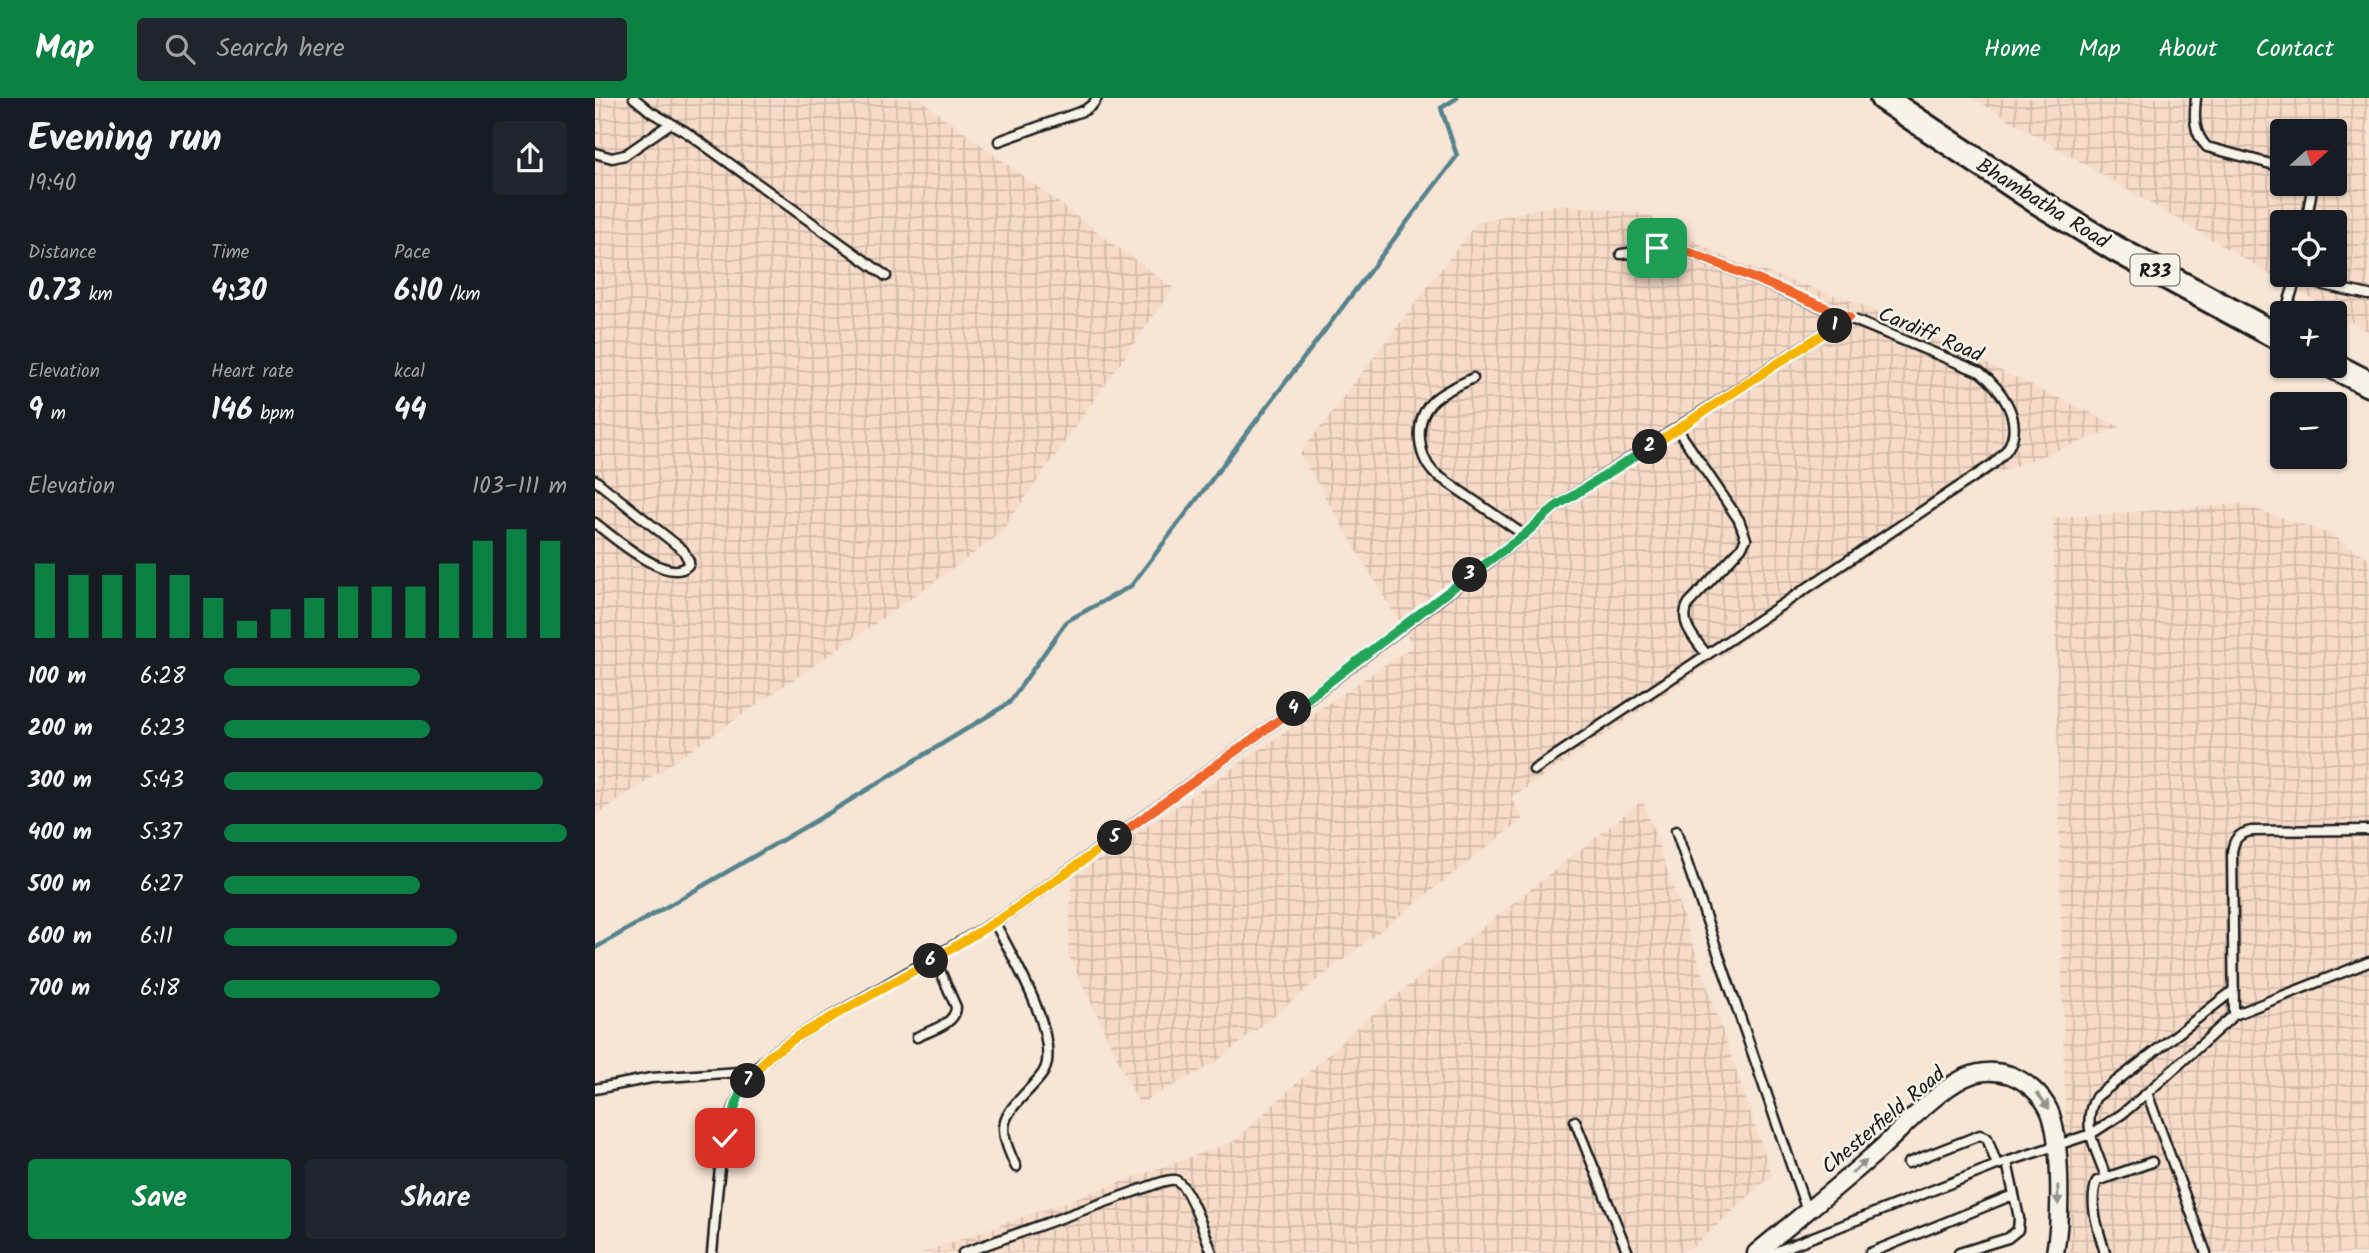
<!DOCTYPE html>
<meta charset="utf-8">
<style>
:root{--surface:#171b24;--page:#20242c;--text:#f1f3f6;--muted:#9ea1a6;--accent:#0b8043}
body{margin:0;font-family:Kalam,sans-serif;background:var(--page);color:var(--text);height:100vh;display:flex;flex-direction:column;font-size:26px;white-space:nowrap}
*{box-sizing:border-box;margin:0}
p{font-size:23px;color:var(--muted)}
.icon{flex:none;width:38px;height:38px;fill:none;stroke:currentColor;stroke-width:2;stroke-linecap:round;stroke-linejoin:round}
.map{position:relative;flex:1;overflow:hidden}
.panel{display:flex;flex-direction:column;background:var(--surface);width:595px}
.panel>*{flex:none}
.needle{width:46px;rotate:69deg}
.tools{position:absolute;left:1675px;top:21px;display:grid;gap:14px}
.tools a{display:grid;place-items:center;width:77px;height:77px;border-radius:7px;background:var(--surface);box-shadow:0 2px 5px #0004;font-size:35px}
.pin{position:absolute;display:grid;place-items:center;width:60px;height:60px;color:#fff;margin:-30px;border-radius:14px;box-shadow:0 4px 10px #0006}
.km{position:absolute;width:35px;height:35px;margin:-18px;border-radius:50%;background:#222;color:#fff;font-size:19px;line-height:35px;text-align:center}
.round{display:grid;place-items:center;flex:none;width:74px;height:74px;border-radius:7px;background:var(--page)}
.headline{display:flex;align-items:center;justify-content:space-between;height:119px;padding:0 28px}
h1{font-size:38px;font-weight:700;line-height:52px}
.metrics{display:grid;grid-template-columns:repeat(3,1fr);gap:10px;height:119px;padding:7px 28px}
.metrics div{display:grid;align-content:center}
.metrics b{font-size:30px;font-weight:700}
.metrics small{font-size:19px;font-weight:400}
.metrics p{font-size:19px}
.chart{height:196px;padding:14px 28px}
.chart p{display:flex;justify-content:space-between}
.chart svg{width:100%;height:126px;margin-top:7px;stroke:var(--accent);stroke-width:6}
.cta{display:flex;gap:14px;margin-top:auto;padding:14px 28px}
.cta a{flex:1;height:80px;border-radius:7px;background:var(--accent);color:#fff;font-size:28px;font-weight:700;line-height:80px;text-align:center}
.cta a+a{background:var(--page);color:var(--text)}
ul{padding:0 28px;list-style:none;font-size:23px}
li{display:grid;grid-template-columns:112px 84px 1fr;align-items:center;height:52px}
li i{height:18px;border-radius:9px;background:var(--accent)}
header{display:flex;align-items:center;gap:42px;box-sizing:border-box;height:98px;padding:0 35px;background:var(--accent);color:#fff}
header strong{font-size:33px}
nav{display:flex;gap:38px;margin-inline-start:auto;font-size:24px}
.search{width:490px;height:63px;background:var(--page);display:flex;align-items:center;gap:18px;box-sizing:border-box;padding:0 24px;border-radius:7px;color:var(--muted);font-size:26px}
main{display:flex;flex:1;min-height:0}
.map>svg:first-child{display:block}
</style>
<header>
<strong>Map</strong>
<div class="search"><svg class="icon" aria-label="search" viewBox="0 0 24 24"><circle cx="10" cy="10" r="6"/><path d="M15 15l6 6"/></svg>Search here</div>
<nav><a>Home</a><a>Map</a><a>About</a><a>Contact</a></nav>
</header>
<main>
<section class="panel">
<div class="headline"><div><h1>Evening run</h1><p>19:40</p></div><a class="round"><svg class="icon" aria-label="share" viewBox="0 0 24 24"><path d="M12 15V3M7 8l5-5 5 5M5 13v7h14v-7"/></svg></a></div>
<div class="metrics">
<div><p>Distance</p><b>0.73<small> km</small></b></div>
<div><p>Time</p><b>4:30</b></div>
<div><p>Pace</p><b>6:10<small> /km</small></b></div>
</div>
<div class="metrics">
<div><p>Elevation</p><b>9<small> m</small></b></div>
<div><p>Heart rate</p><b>146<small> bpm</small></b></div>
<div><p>kcal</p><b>44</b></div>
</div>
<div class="chart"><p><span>Elevation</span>103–111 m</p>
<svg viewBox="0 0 160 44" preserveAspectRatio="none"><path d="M5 44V18M15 44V22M25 44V22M35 44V18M45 44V22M55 44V30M65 44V38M75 44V34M85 44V30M95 44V26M105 44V26M115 44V26M125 44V18M135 44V10M145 44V6M155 44V10"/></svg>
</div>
<ul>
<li><b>100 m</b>6:28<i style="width:57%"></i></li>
<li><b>200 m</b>6:23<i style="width:60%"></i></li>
<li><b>300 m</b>5:43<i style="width:93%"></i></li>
<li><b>400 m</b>5:37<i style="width:100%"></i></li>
<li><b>500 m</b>6:27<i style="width:57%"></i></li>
<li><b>600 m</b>6:11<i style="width:68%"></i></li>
<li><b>700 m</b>6:18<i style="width:63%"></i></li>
</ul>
<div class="cta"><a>Save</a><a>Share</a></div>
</section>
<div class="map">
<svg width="1774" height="1155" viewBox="0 0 1774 1155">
<defs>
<pattern id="industrial-grid" width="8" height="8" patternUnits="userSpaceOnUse" patternTransform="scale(1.75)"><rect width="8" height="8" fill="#f7dbc8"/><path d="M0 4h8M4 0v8" fill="none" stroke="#d3bbab"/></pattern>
</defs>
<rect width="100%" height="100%" fill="#f7e5d5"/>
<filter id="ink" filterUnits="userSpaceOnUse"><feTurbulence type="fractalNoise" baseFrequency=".0143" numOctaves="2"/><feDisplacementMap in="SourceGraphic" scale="14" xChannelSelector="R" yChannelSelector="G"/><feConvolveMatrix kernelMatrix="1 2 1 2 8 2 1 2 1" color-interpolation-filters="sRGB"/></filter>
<g filter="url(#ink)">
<path fill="url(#industrial-grid)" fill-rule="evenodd" d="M 0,0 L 323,0 L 578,190 L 404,437 L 321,497 L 0,718 Z
M 1378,0 L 1774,0 L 1774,234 L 1773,234 ZM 1687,33 L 1740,33 L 1740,86 L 1687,86 ZM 1687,124 L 1740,124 L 1740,177 L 1687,177 Z
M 965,106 L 1051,116 L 1135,162 L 1265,206 L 1525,329 L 1391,379 L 916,700 L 928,721 L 740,868 L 620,965 L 544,1006 L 473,856 L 477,779 L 818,548 L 705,356 L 882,124 Z
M 1645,406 L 1733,435 L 1774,460 L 1774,1155 L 1473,1155 L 1458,420 Z
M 1048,702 L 1177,1077 L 1098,1149 L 1082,1155 L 327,1155 L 638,1044 L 767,925 Z"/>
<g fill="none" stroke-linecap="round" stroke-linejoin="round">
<path stroke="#54838d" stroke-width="4.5" d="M 0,850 L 234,715 L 414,605 L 472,523 L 536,488 L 862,58 L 846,10 L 862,0"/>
<g stroke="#1c1c1c" stroke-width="13">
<path id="lane" d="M 39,0 L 56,14 L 91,34 L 291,178
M 1601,0 C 1599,18 1598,35 1612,49 L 1687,69
M 404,43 L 490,12 L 498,6 L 502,0
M 0,55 L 17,60 L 30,57 L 76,25
M 1711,124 L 1718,86
M 1701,181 L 1774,197
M 1690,215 L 1702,178
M 878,280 C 865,287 850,292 839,302 C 818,321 822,357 839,375 L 929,437
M 1083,332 L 1144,422 L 1151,441 L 1146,450 L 1094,505 C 1082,524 1101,542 1112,557
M 0,382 L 88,452 L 94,463 L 93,467 C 74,488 17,438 0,425
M 939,672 L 1398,366 C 1403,361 1409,356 1413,350 C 1430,322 1405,290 1385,274 L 1099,156 L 1072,150 L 1026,156
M 1081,733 L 1212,1113
M 400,825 C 418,860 457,924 452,964 C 451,973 445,979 439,986 C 407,1020 400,1024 421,1069
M 1639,917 L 1637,754 C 1639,741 1643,736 1656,733 L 1774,732
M 322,939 C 336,932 361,926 361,909 L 340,861
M 0,991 L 56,980 L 159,973
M 1552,995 L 1611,1155
M 980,1023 L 1033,1155
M 1313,1065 L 1385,1037 L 1392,1040 L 1402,1067
M 1511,1079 C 1502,1053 1485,1026 1501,999 L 1639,892
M 117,1155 C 123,1097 122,1019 160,972 C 172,958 188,948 203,938 L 413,816 L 709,604 L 929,437 L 960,409 L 1254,219
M 368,1155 L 558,1087 C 564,1085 573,1081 580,1082 C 593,1085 612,1141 617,1155
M 1177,1155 L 1402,1067 L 1496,1036 L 1527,1016 L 1552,995 L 1639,917 L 1774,864
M 1275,1155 L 1418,1097
M 1364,1155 L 1413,1140 L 1423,1132 L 1424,1120 L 1412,1064
M 1510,1155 C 1504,1133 1493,1106 1502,1083 L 1557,1064"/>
</g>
<g stroke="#1c1c1c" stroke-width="21">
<path id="street" d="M 1161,1155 C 1202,1121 1244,1088 1284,1052 C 1308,1030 1340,994 1369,980 C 1384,973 1400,972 1415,977 C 1431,983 1447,997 1454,1012 C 1467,1041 1466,1123 1460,1155"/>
</g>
<g stroke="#1c1c1c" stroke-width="30">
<path id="primary" d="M 1288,0 L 1442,103 L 1521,151 L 1687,241
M 1739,268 L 1774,286"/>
</g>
<use href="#lane" stroke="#f7f3e8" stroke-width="8"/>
<use href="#street" stroke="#f7f3e8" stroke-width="16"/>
<use href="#primary" stroke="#f7f3e8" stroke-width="24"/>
</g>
<defs><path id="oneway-solid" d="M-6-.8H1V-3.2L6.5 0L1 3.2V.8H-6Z" transform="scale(1.75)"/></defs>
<g fill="#94928c">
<use href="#oneway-solid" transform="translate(1448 1003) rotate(53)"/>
<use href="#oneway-solid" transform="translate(1264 1069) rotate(-40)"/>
<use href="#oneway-solid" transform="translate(1463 1097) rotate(89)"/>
</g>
</g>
<g fill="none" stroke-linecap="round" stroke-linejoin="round" filter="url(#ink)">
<g stroke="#fff" stroke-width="14">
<path id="split-1" d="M 1062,150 L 1085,151 L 1099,156 L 1254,219 L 1240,228"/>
</g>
<g stroke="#fff" stroke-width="14">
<path id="split-2" d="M 1055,349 L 1240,228"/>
</g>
<g stroke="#fff" stroke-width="14">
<path id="split-3" d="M 875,477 L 929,437 L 960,409 L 1055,349"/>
</g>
<g stroke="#fff" stroke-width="14">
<path id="split-4" d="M 699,611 L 875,477"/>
</g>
<g stroke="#fff" stroke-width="14">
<path id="split-5" d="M 520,740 L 699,611"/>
</g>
<g stroke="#fff" stroke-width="14">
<path id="split-6" d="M 336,863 L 413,816 L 520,740"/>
</g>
<g stroke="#fff" stroke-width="14">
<path id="split-7" d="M 153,983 L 173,959 L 203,938 L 336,863"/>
</g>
<g stroke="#fff" stroke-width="14">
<path id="split-8" d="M 130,1040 L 145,995 L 153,983"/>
</g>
<use href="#split-1" stroke="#f0652b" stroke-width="9"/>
<use href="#split-2" stroke="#f5b400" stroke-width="9"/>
<use href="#split-3" stroke="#22a559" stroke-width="9"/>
<use href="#split-4" stroke="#22a559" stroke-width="9"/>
<use href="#split-5" stroke="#f0652b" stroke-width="9"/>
<use href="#split-6" stroke="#f5b400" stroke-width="9"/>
<use href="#split-7" stroke="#f5b400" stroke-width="9"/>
<use href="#split-8" stroke="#22a559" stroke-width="9"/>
</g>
<g text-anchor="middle" stroke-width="5" stroke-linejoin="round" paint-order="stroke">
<rect fill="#f7f3e8" stroke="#5e5c59" stroke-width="2" x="1535.5" y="156.5" width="49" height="31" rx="5"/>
<g font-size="19" font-weight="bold" fill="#1c1c1c">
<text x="1560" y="179">R33</text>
</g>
<g font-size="21" fill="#1c1c1c" stroke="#f7f3e8">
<text transform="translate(1448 105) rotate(32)" y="7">Bhambatha Road</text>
<text transform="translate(1336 236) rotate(23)" y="7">Cardiff Road</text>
<text transform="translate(1288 1022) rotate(-40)" y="7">Chesterfield Road</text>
</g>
</g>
</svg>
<div class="tools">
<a><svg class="needle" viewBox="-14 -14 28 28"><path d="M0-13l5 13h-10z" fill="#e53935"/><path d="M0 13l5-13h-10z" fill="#9ea1a6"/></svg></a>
<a><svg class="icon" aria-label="locate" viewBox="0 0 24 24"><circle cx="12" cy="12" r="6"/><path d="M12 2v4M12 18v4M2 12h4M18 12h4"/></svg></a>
<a>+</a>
<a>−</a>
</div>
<div class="pin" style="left:1062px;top:150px;background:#1e9e55"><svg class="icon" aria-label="arrive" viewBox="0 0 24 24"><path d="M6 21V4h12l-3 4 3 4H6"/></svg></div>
<div class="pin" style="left:130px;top:1040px;background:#d93025"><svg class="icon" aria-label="check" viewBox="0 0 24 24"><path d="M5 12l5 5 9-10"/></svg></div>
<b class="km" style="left:1240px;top:228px">1</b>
<b class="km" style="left:1055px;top:349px">2</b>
<b class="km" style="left:875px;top:477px">3</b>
<b class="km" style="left:699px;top:611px">4</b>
<b class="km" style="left:520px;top:740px">5</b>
<b class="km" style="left:336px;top:863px">6</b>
<b class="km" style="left:153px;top:983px">7</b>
</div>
</main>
